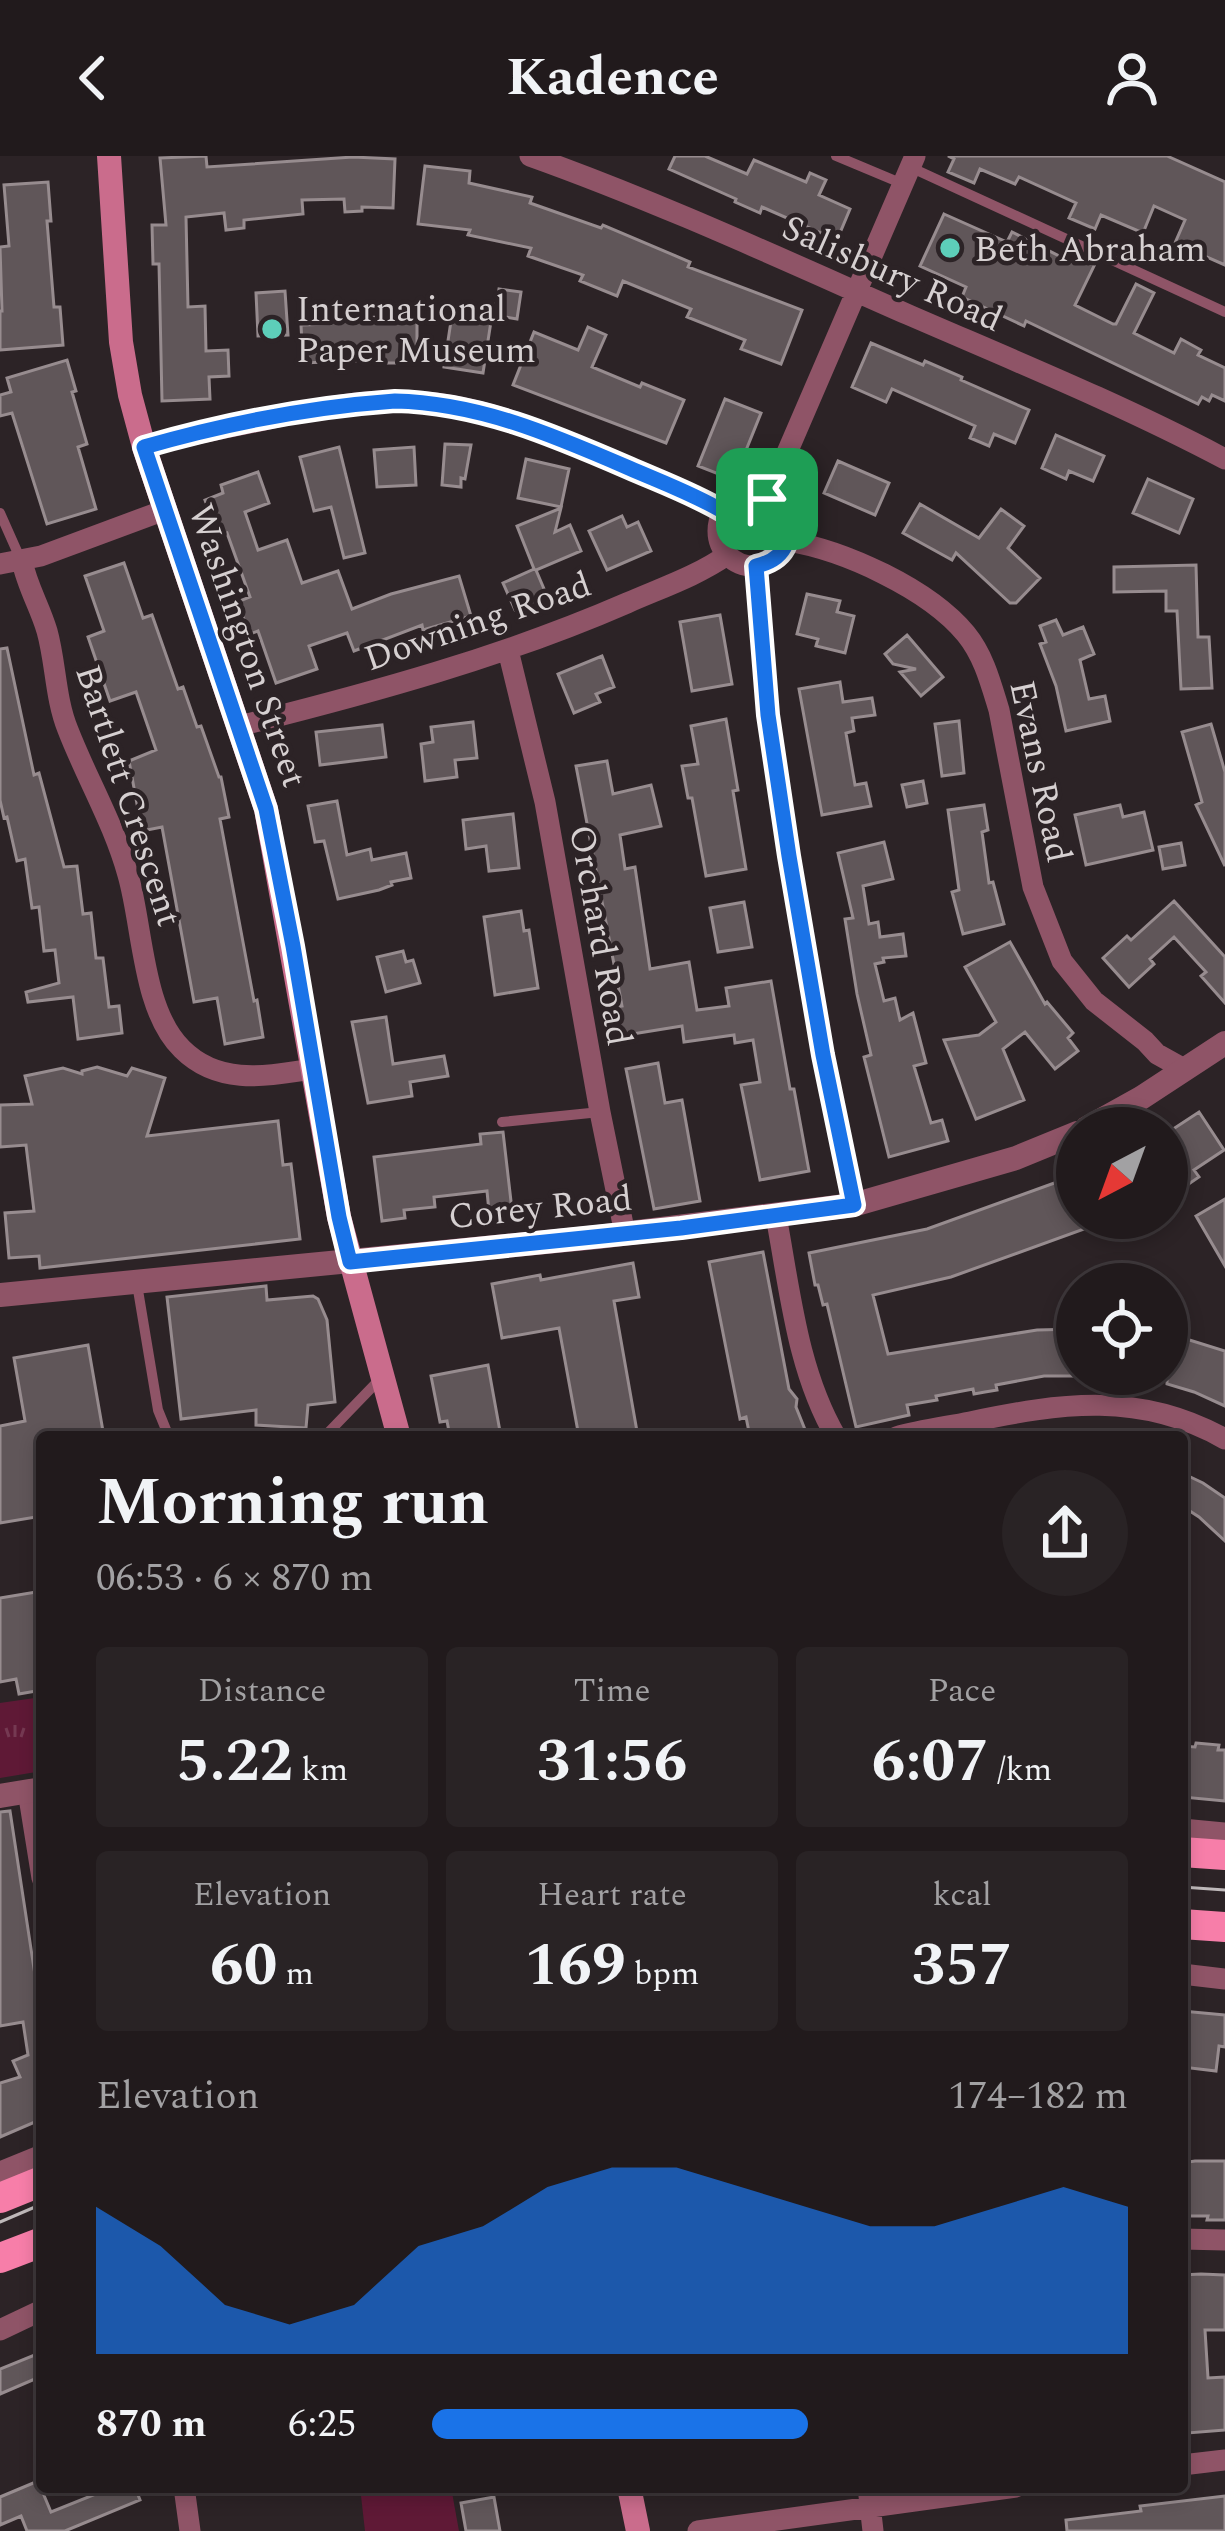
<!DOCTYPE html>
<meta charset="utf-8">
<style>
:root{--surface:#211a1c;--page:#292325;--text:#f1f3f6;--muted:#a2a1a3;--line:#3e383b;--accent:#1a73e8}
body{margin:0;font-family:Spectral,serif;background:var(--page);color:var(--text);height:100vh;display:flex;flex-direction:column;font-size:45px;white-space:nowrap}
*{box-sizing:border-box;margin:0}
p{font-size:39px;color:var(--muted)}
.icon{flex:none;width:66px;height:66px;fill:none;stroke:currentColor;stroke-width:2;stroke-linecap:round;stroke-linejoin:round}
.map{position:relative;flex:1;overflow:hidden}
.side{position:absolute;left:36px;top:1275px;width:1152px;height:1062px;display:flex;flex-direction:column;background:var(--surface);border-radius:12px;box-shadow:0 6px 18px #0003,0 0 0 3px var(--line)}
.side>*{flex:none}
.needle{width:78px;rotate:221deg}
.buttons{position:absolute;left:1056px;top:951px;display:grid;gap:24px}
.buttons a{display:grid;place-items:center;width:132px;height:132px;border-radius:50%;background:var(--surface);box-shadow:0 6px 18px #0003,0 0 0 3px var(--line);font-size:60px}
.pin{position:absolute;display:grid;place-items:center;width:102px;height:102px;color:#fff;margin:-51px;border-radius:24px;box-shadow:0 6px 18px #0006}
.round{display:grid;place-items:center;flex:none;width:126px;height:126px;border-radius:63px;background:var(--page)}
.head{display:flex;align-items:center;justify-content:space-between;height:204px;padding:0 60px}
h1{font-size:66px;font-weight:700;line-height:90px}
.figures{display:grid;grid-template-columns:repeat(3,1fr);gap:18px;height:204px;padding:12px 60px}
.figures div{display:grid;align-content:center;border-radius:12px;background:var(--page);text-align:center}
.figures b{font-size:60px;font-weight:700}
.figures small{font-size:33px;font-weight:400}
.figures p{font-size:33px}
.chart{height:336px;padding:24px 60px}
.chart p{display:flex;justify-content:space-between}
.chart svg{width:100%;height:216px;margin-top:12px;fill:var(--accent);opacity:.7}
ul{padding:0 60px;list-style:none;font-size:39px}
li{display:grid;grid-template-columns:192px 144px 1fr;align-items:center;height:90px}
li i{height:30px;border-radius:15px;background:var(--accent)}
header{display:flex;justify-content:space-between;align-items:center;height:156px;padding:0 60px;background:var(--surface);font-size:54px;font-weight:700}
.map>svg:first-child{display:block}
</style>
<header><svg class="icon" aria-label="back" viewBox="0 0 24 24"><path d="M15 5l-7 7 7 7"/></svg>Kadence<svg class="icon" aria-label="person" viewBox="0 0 24 24"><circle cx="12" cy="8" r="4"/><path d="M4 21q1-7 8-7t8 7"/></svg></header>
<div class="map">
<svg width="1225" height="2375" viewBox="0 0 1225 2375">
<defs>
<pattern id="grass-tufts" width="24" height="20" patternUnits="userSpaceOnUse" patternTransform="scale(3)"><rect width="24" height="20" fill="#5f1936"/><path d="M3 7l-1-3M5 7V3M7 7l1-3M15 17l-1-3M17 17v-4M19 17l1-3" fill="none" stroke="#753952"/></pattern>
</defs>
<rect width="100%" height="100%" fill="#2c2326"/>
<path fill="url(#grass-tufts)" d="M 42,1541 L 42,1615 L 0,1622 L 0,1547 Z"/>
<path fill="#5f1936" d="M 360,2331 L 451,2331 L 459,2375 L 365,2375 Z"/>
<path fill="#605659" stroke="#978c8f" stroke-width="3" d="M 206,0 L 207,11 L 353,1 L 395,3 L 393,52 L 362,51 L 362,55 L 345,56 L 344,43 L 302,44 L 303,58 L 244,64 L 244,72 L 226,74 L 224,57 L 186,61 L 188,151 L 205,150 L 206,195 L 228,194 L 229,220 L 209,221 L 210,243 L 162,245 L 159,108 L 153,108 L 152,69 L 166,69 L 160,2 Z
M 675,0 L 705,0 L 747,18 L 754,4 L 806,26 L 810,17 L 826,24 L 819,39 L 850,53 L 837,84 L 762,51 L 760,57 L 735,46 L 736,43 L 669,13 Z
M 948,0 L 1167,0 L 1225,26 L 1225,109 L 1175,87 L 1185,64 L 1154,50 L 1143,77 L 1101,59 L 1095,73 L 1069,62 L 1076,47 L 1019,21 L 1015,28 L 980,13 L 974,27 L 948,16 L 954,3 Z
M 425,10 L 470,15 L 469,27 L 532,41 L 530,47 L 601,72 L 603,69 L 690,106 L 688,111 L 802,154 L 781,208 L 741,193 L 745,184 L 687,161 L 691,153 L 623,125 L 617,140 L 580,125 L 583,119 L 528,100 L 531,92 L 468,79 L 470,74 L 418,68 Z
M 48,26 L 51,65 L 47,65 L 54,151 L 60,151 L 63,189 L 0,194 L 0,155 L 2,155 L 0,91 L 9,90 L 4,29 Z
M 944,58 L 1007,86 L 1012,76 L 1073,107 L 1077,99 L 1095,108 L 1075,149 L 1113,168 L 1116,168 L 1136,128 L 1154,137 L 1134,177 L 1174,197 L 1181,183 L 1201,194 L 1198,199 L 1225,212 L 1225,245 L 1212,239 L 1209,245 L 1202,241 L 1198,248 L 1026,165 L 1024,170 L 962,141 L 966,131 L 920,110 Z
M 499,133 L 521,136 L 517,163 L 494,159 Z
M 285,135 L 288,179 L 258,180 L 256,137 Z
M 377,149 L 417,149 L 417,207 L 377,207 L 377,204 L 303,207 L 301,169 L 330,168 L 330,163 L 377,161 Z
M 453,152 L 492,159 L 483,217 L 444,211 Z
M 588,171 L 606,179 L 592,211 L 640,231 L 642,227 L 684,244 L 666,287 L 513,229 L 534,176 L 578,194 Z
M 871,187 L 923,209 L 925,205 L 962,221 L 961,224 L 1029,254 L 1015,287 L 994,278 L 989,290 L 970,282 L 975,270 L 892,233 L 886,246 L 852,231 Z
M 67,204 L 76,235 L 72,236 L 87,288 L 78,291 L 96,353 L 47,368 L 12,257 L 0,260 L 0,239 L 11,236 L 7,222 Z
M 725,243 L 761,257 L 734,324 L 698,310 Z
M 1056,279 L 1104,300 L 1093,325 L 1069,315 L 1066,323 L 1042,312 Z
M 445,288 L 471,289 L 465,323 L 461,322 L 461,331 L 442,329 Z
M 339,291 L 365,397 L 344,402 L 331,351 L 314,355 L 300,301 Z
M 414,291 L 416,329 L 377,331 L 374,294 Z
M 526,303 L 569,313 L 561,351 L 518,342 Z
M 838,305 L 889,327 L 875,359 L 824,337 Z
M 258,316 L 269,347 L 245,356 L 258,394 L 287,384 L 302,427 L 338,415 L 352,453 L 391,438 L 459,420 L 471,460 L 423,474 L 422,469 L 354,495 L 347,477 L 309,490 L 317,513 L 276,527 L 258,475 L 250,478 L 237,446 L 250,441 L 227,377 L 218,380 L 205,344 L 223,337 L 221,329 Z
M 1148,323 L 1193,343 L 1179,377 L 1133,357 Z
M 920,348 L 979,382 L 1001,353 L 1024,370 L 1008,392 L 1040,422 L 1016,447 L 1010,447 L 956,397 L 952,404 L 903,377 Z
M 561,352 L 555,376 L 570,369 L 581,395 L 536,414 L 547,440 L 515,454 L 503,427 L 534,413 L 517,370 Z
M 622,360 L 627,371 L 638,366 L 651,395 L 607,414 L 589,375 Z
M 124,407 L 143,462 L 152,459 L 178,533 L 183,531 L 197,571 L 201,570 L 219,621 L 221,621 L 229,661 L 220,663 L 254,845 L 257,844 L 263,881 L 225,888 L 217,842 L 194,846 L 162,671 L 142,675 L 129,605 L 156,594 L 136,536 L 110,545 L 88,481 L 104,475 L 85,420 Z
M 1196,409 L 1198,481 L 1209,481 L 1212,532 L 1181,533 L 1177,455 L 1166,455 L 1166,435 L 1114,436 L 1114,411 Z
M 807,438 L 840,445 L 837,456 L 854,460 L 845,497 L 816,490 L 818,483 L 797,478 Z
M 720,459 L 732,528 L 692,535 L 680,466 Z
M 1056,464 L 1063,479 L 1083,471 L 1094,498 L 1080,504 L 1089,543 L 1105,540 L 1110,565 L 1066,575 L 1056,530 L 1040,488 L 1046,486 L 1040,470 Z
M 907,479 L 943,521 L 921,540 L 900,516 L 916,513 L 893,508 L 885,498 Z
M 7,492 L 34,619 L 39,617 L 64,711 L 77,710 L 83,758 L 91,757 L 96,802 L 103,802 L 109,851 L 119,850 L 122,877 L 78,883 L 73,841 L 28,846 L 26,836 L 59,827 L 55,794 L 44,795 L 39,751 L 32,752 L 25,703 L 17,705 L 7,661 L 4,662 L 0,644 L 0,493 Z
M 602,500 L 614,531 L 596,538 L 600,546 L 574,557 L 558,518 Z
M 840,526 L 843,546 L 872,542 L 875,559 L 852,562 L 854,575 L 846,577 L 855,629 L 866,627 L 871,650 L 822,659 L 799,533 Z
M 726,563 L 738,634 L 733,635 L 746,713 L 706,720 L 692,642 L 688,642 L 682,610 L 698,608 L 691,570 Z
M 959,565 L 964,617 L 942,620 L 935,568 Z
M 473,566 L 477,602 L 455,604 L 457,621 L 425,625 L 421,588 L 433,586 L 431,571 Z
M 1211,568 L 1225,616 L 1225,710 L 1196,649 L 1202,646 L 1182,576 Z
M 382,569 L 386,601 L 320,609 L 316,576 Z
M 607,605 L 613,638 L 651,629 L 661,670 L 620,679 L 625,713 L 635,711 L 650,813 L 689,806 L 697,854 L 729,850 L 726,832 L 771,825 L 790,933 L 794,933 L 809,1015 L 760,1024 L 741,929 L 760,926 L 753,884 L 735,887 L 734,879 L 684,886 L 682,870 L 620,880 L 615,851 L 622,850 L 576,610 Z
M 923,625 L 927,647 L 907,651 L 902,629 Z
M 337,645 L 347,699 L 370,693 L 372,704 L 406,697 L 411,722 L 391,726 L 392,729 L 379,734 L 338,743 L 324,685 L 315,686 L 308,650 Z
M 984,649 L 988,674 L 982,676 L 989,727 L 993,726 L 1004,768 L 963,778 L 952,736 L 959,734 L 948,654 Z
M 1120,649 L 1123,661 L 1144,656 L 1153,694 L 1086,709 L 1075,659 Z
M 513,658 L 519,712 L 489,715 L 486,690 L 466,693 L 463,664 Z
M 884,686 L 893,723 L 863,730 L 869,768 L 878,766 L 880,781 L 903,778 L 906,800 L 883,802 L 884,806 L 875,808 L 884,845 L 895,842 L 900,864 L 913,857 L 926,907 L 914,910 L 931,967 L 942,964 L 948,985 L 889,1001 L 864,901 L 871,899 L 857,838 L 845,763 L 853,762 L 838,697 Z
M 1181,687 L 1185,709 L 1163,713 L 1159,691 Z
M 1174,745 L 1225,801 L 1225,847 L 1201,820 L 1206,816 L 1174,781 L 1150,803 L 1154,808 L 1129,831 L 1103,802 L 1127,780 L 1131,784 Z
M 744,746 L 752,791 L 718,796 L 710,752 Z
M 521,755 L 524,775 L 529,774 L 538,832 L 495,839 L 484,761 Z
M 1010,786 L 1045,848 L 1047,846 L 1073,877 L 1068,882 L 1078,895 L 1055,913 L 1025,876 L 1003,893 L 1024,944 L 976,963 L 944,884 L 979,879 L 996,866 L 965,811 Z
M 403,795 L 406,806 L 413,804 L 420,827 L 386,836 L 377,801 Z
M 386,861 L 393,908 L 444,900 L 448,920 L 410,926 L 412,940 L 368,947 L 352,866 Z
M 658,907 L 665,947 L 682,944 L 700,1045 L 654,1053 L 626,913 Z
M 97,911 L 127,920 L 132,912 L 165,922 L 147,980 L 278,965 L 283,1009 L 291,1008 L 300,1083 L 40,1112 L 39,1100 L 9,1102 L 5,1057 L 34,1055 L 26,989 L 0,991 L 0,949 L 32,948 L 25,920 L 63,912 L 82,918 L 82,915 Z
M 1199,956 L 1224,994 L 1194,1014 L 1199,1021 L 1167,1043 L 1167,977 Z
M 503,976 L 512,1054 L 489,1056 L 487,1035 L 434,1041 L 435,1051 L 404,1054 L 405,1062 L 382,1065 L 374,1001 L 481,988 L 480,978 Z
M 1071,1021 L 1077,1036 L 1077,1062 L 1109,1062 L 1109,1064 L 951,1121 L 873,1139 L 888,1198 L 1037,1174 L 1077,1173 L 1077,1220 L 1044,1220 L 996,1229 L 997,1234 L 985,1236 L 974,1238 L 973,1233 L 936,1240 L 937,1244 L 907,1249 L 909,1259 L 856,1271 L 827,1148 L 823,1149 L 818,1129 L 815,1129 L 809,1097 L 927,1073 Z
M 1225,1043 L 1225,1110 L 1196,1060 Z
M 763,1096 L 789,1233 L 797,1243 L 796,1251 L 808,1281 L 750,1281 L 746,1261 L 740,1263 L 709,1106 Z
M 633,1107 L 639,1141 L 614,1145 L 638,1281 L 579,1281 L 559,1172 L 502,1182 L 492,1128 L 540,1119 L 541,1124 Z
M 266,1130 L 267,1144 L 313,1140 L 318,1143 L 327,1164 L 335,1246 L 308,1249 L 306,1272 L 256,1269 L 256,1254 L 181,1263 L 167,1141 Z
M 1167,1177 L 1225,1195 L 1225,1250 L 1194,1236 L 1167,1228 Z
M 88,1189 L 104,1281 L 42,1281 L 42,1360 L 0,1367 L 0,1270 L 25,1265 L 14,1202 Z
M 488,1209 L 501,1281 L 450,1281 L 447,1265 L 440,1266 L 431,1220 Z
M 1182,1317 L 1203,1327 L 1225,1342 L 1225,1385 L 1199,1361 L 1182,1350 Z
M 42,1435 L 42,1534 L 19,1538 L 16,1523 L 0,1526 L 0,1442 Z
M 1196,1587 L 1219,1589 L 1218,1594 L 1225,1594 L 1225,1645 L 1182,1641 L 1182,1590 L 1195,1591 Z
M 10,1655 L 42,1865 L 42,1963 L 0,1981 L 0,1927 L 20,1921 L 13,1905 L 28,1899 L 23,1866 L 0,1870 L 0,1656 Z
M 1182,1855 L 1225,1859 L 1225,1891 L 1219,1890 L 1216,1915 L 1182,1911 Z
M 1195,2005 L 1225,2005 L 1225,2064 L 1207,2064 L 1208,2060 L 1182,2060 L 1182,2007 Z
M 1201,2118 L 1225,2119 L 1225,2174 L 1205,2174 L 1208,2222 L 1225,2221 L 1225,2274 L 1188,2277 L 1185,2236 L 1182,2236 L 1182,2119 Z
M 42,2196 L 42,2220 L 0,2238 L 0,2213 Z
M 38,2325 L 51,2356 L 101,2336 L 99,2331 L 135,2331 L 140,2344 L 65,2375 L 27,2375 L 21,2360 L 0,2369 L 0,2341 Z
M 1225,2340 L 1225,2375 L 1067,2375 L 1066,2364 L 1141,2355 L 1140,2350 Z
M 494,2341 L 500,2375 L 466,2375 L 461,2347 Z"/>
<g fill="none" stroke-linecap="round" stroke-linejoin="round">
<path stroke="#8f5467" stroke-width="10" d="M 836,0 L 903,28
M 912,12 L 1225,156
M 0,357 L 20,402
M 502,966 L 600,956
M 137,1128 L 158,1254 L 169,1281
M 324,1281 L 380,1223"/>
<path stroke="#8f5467" stroke-width="21" d="M 530,0 C 659,46 784,104 909,159 C 1015,205 1123,249 1225,303
M 144,291 C 182,280 221,273 260,265 C 310,254 363,242 415,245 C 489,250 556,280 624,310 C 657,324 692,338 724,356
M718 375a35 35 0 1 1 70 0a35 35 0 1 1-70 0Z
M 767,343 L 915,0
M 787,385 C 844,394 929,433 966,478 C 984,500 991,528 999,554 L 1033,731 L 1062,805 L 1094,845 L 1145,885 L 1157,898 L 1184,913
M 22,405 C 27,430 40,451 47,475 C 56,507 55,542 68,574 C 87,623 114,668 128,719 C 143,771 142,854 182,893 C 219,930 267,920 313,913
M 0,408 L 41,400 L 165,354
M 756,410 L 768,558 L 789,701 L 823,899 L 853,1049
M 508,494 L 545,646 L 600,956 L 625,1078
M 239,570 C 371,537 503,501 627,447 C 661,432 697,420 727,399
M 776,1060 C 790,1134 797,1214 836,1281
M 896,1281 C 920,1274 945,1271 970,1266 C 1061,1247 1140,1235 1225,1283
M 28,1635 L 42,1722
M 1182,1673 L 1225,1677
M 1182,1818 L 1225,1823
M 0,2016 L 42,1999
M 1182,2083 L 1225,2084
M 0,2174 L 42,2154
M 1182,2309 L 1225,2304
M 184,2331 L 190,2375
M 868,2331 L 873,2375
M 698,2375 L 1016,2331"/>
<path stroke="#8f5467" stroke-width="24" d="M 1087,972 L 1141,942 L 1225,887
M 0,1139 L 598,1081 L 853,1049 L 1016,1002 L 1077,977
M 0,1640 L 42,1633"/>
<path stroke="#ca6c8c" stroke-width="24" d="M 109,0 L 121,186 L 130,239 L 144,291 L 266,653 L 339,1061 L 399,1281
M 629,2331 L 638,2375"/>
<path stroke="#f77ea9" stroke-width="30" d="M 1182,1696 L 1225,1699
M 1182,1768 L 1225,1771
M 0,2042 L 42,2025
M 0,2102 L 42,2086"/>
<path stroke="#bfb9ba" stroke-width="3" d="M 1182,1731 L 1225,1734
M 0,2066 L 42,2048"/>
</g>
<g fill="none" stroke-linecap="round" stroke-linejoin="round">
<g stroke="#fff" stroke-width="24">
<path id="route" d="M 395,245 C 479,247 553,279 629,312 C 661,326 694,338 724,356 C 772,304 823,395 756,410 L 768,559 L 789,700 L 823,899 L 854,1049 L 681,1072 L 350,1106 L 339,1061 L 293,790 L 266,653 L 144,291 C 224,268 311,251 395,245 Z"/>
</g>
<use href="#route" stroke="#1a73e8" stroke-width="15"/>
</g>
<g fill="#5dceb9" stroke="#2c2326" stroke-width="4.5">
<circle cx="950" cy="92" r="12"/>
<circle cx="272" cy="173" r="12"/>
</g>
<g text-anchor="middle" stroke-width="9" stroke-linejoin="round" paint-order="stroke">
<g font-size="36" fill="#d6d0d1" stroke="#2c2326" text-anchor="start">
<text x="974" y="105">Beth Abraham</text>
<text x="296" y="165">International<tspan x="296" dy="41">Paper Museum</tspan></text>
</g>
<g font-size="36" fill="#d6d0d1" stroke="#2c2326">
<text transform="translate(893 116) rotate(24)" y="13">Salisbury Road</text>
<text transform="translate(477 464) rotate(-19)" y="13">Downing Road</text>
<text transform="translate(249 489) rotate(71)" y="13">Washington Street</text>
<text transform="translate(1042 615) rotate(78)" y="13">Evans Road</text>
<text transform="translate(130 639) rotate(72)" y="13">Bartlett Crescent</text>
<text transform="translate(602 779) rotate(80)" y="13">Orchard Road</text>
<text transform="translate(540 1050) rotate(-6)" y="13">Corey Road</text>
</g>
</g>
</svg>
<div class="buttons">
<a><svg class="needle" viewBox="-14 -14 28 28"><path d="M0-13l5 13h-10z" fill="#e53935"/><path d="M0 13l5-13h-10z" fill="#a2a1a3"/></svg></a>
<a><svg class="icon" aria-label="locate" viewBox="0 0 24 24"><circle cx="12" cy="12" r="6"/><path d="M12 2v4M12 18v4M2 12h4M18 12h4"/></svg></a>
</div>
<div class="pin" style="left:767px;top:343px;background:#1e9e55"><svg class="icon" aria-label="arrive" viewBox="0 0 24 24"><path d="M6 21V4h12l-3 4 3 4H6"/></svg></div>
<section class="side">
<div class="head"><div><h1>Morning run</h1><p>06:53 · 6 × 870 m</p></div><a class="round"><svg class="icon" aria-label="share" viewBox="0 0 24 24"><path d="M12 15V3M7 8l5-5 5 5M5 13v7h14v-7"/></svg></a></div>
<div class="figures">
<div><p>Distance</p><b>5.22<small> km</small></b></div>
<div><p>Time</p><b>31:56</b></div>
<div><p>Pace</p><b>6:07<small> /km</small></b></div>
</div>
<div class="figures">
<div><p>Elevation</p><b>60<small> m</small></b></div>
<div><p>Heart rate</p><b>169<small> bpm</small></b></div>
<div><p>kcal</p><b>357</b></div>
</div>
<div class="chart"><p><span>Elevation</span>174–182 m</p>
<svg viewBox="0 0 160 44" preserveAspectRatio="none"><path d="M0 44V14L10 22L20 34L30 38L40 34L50 22L60 18L70 10L80 6L90 6L100 10L110 14L120 18L130 18L140 14L150 10L160 14V44z"/></svg>
</div>
<ul>
<li><b>870 m</b>6:25<i style="width:54%"></i></li>
</ul>
</section>
</div>
